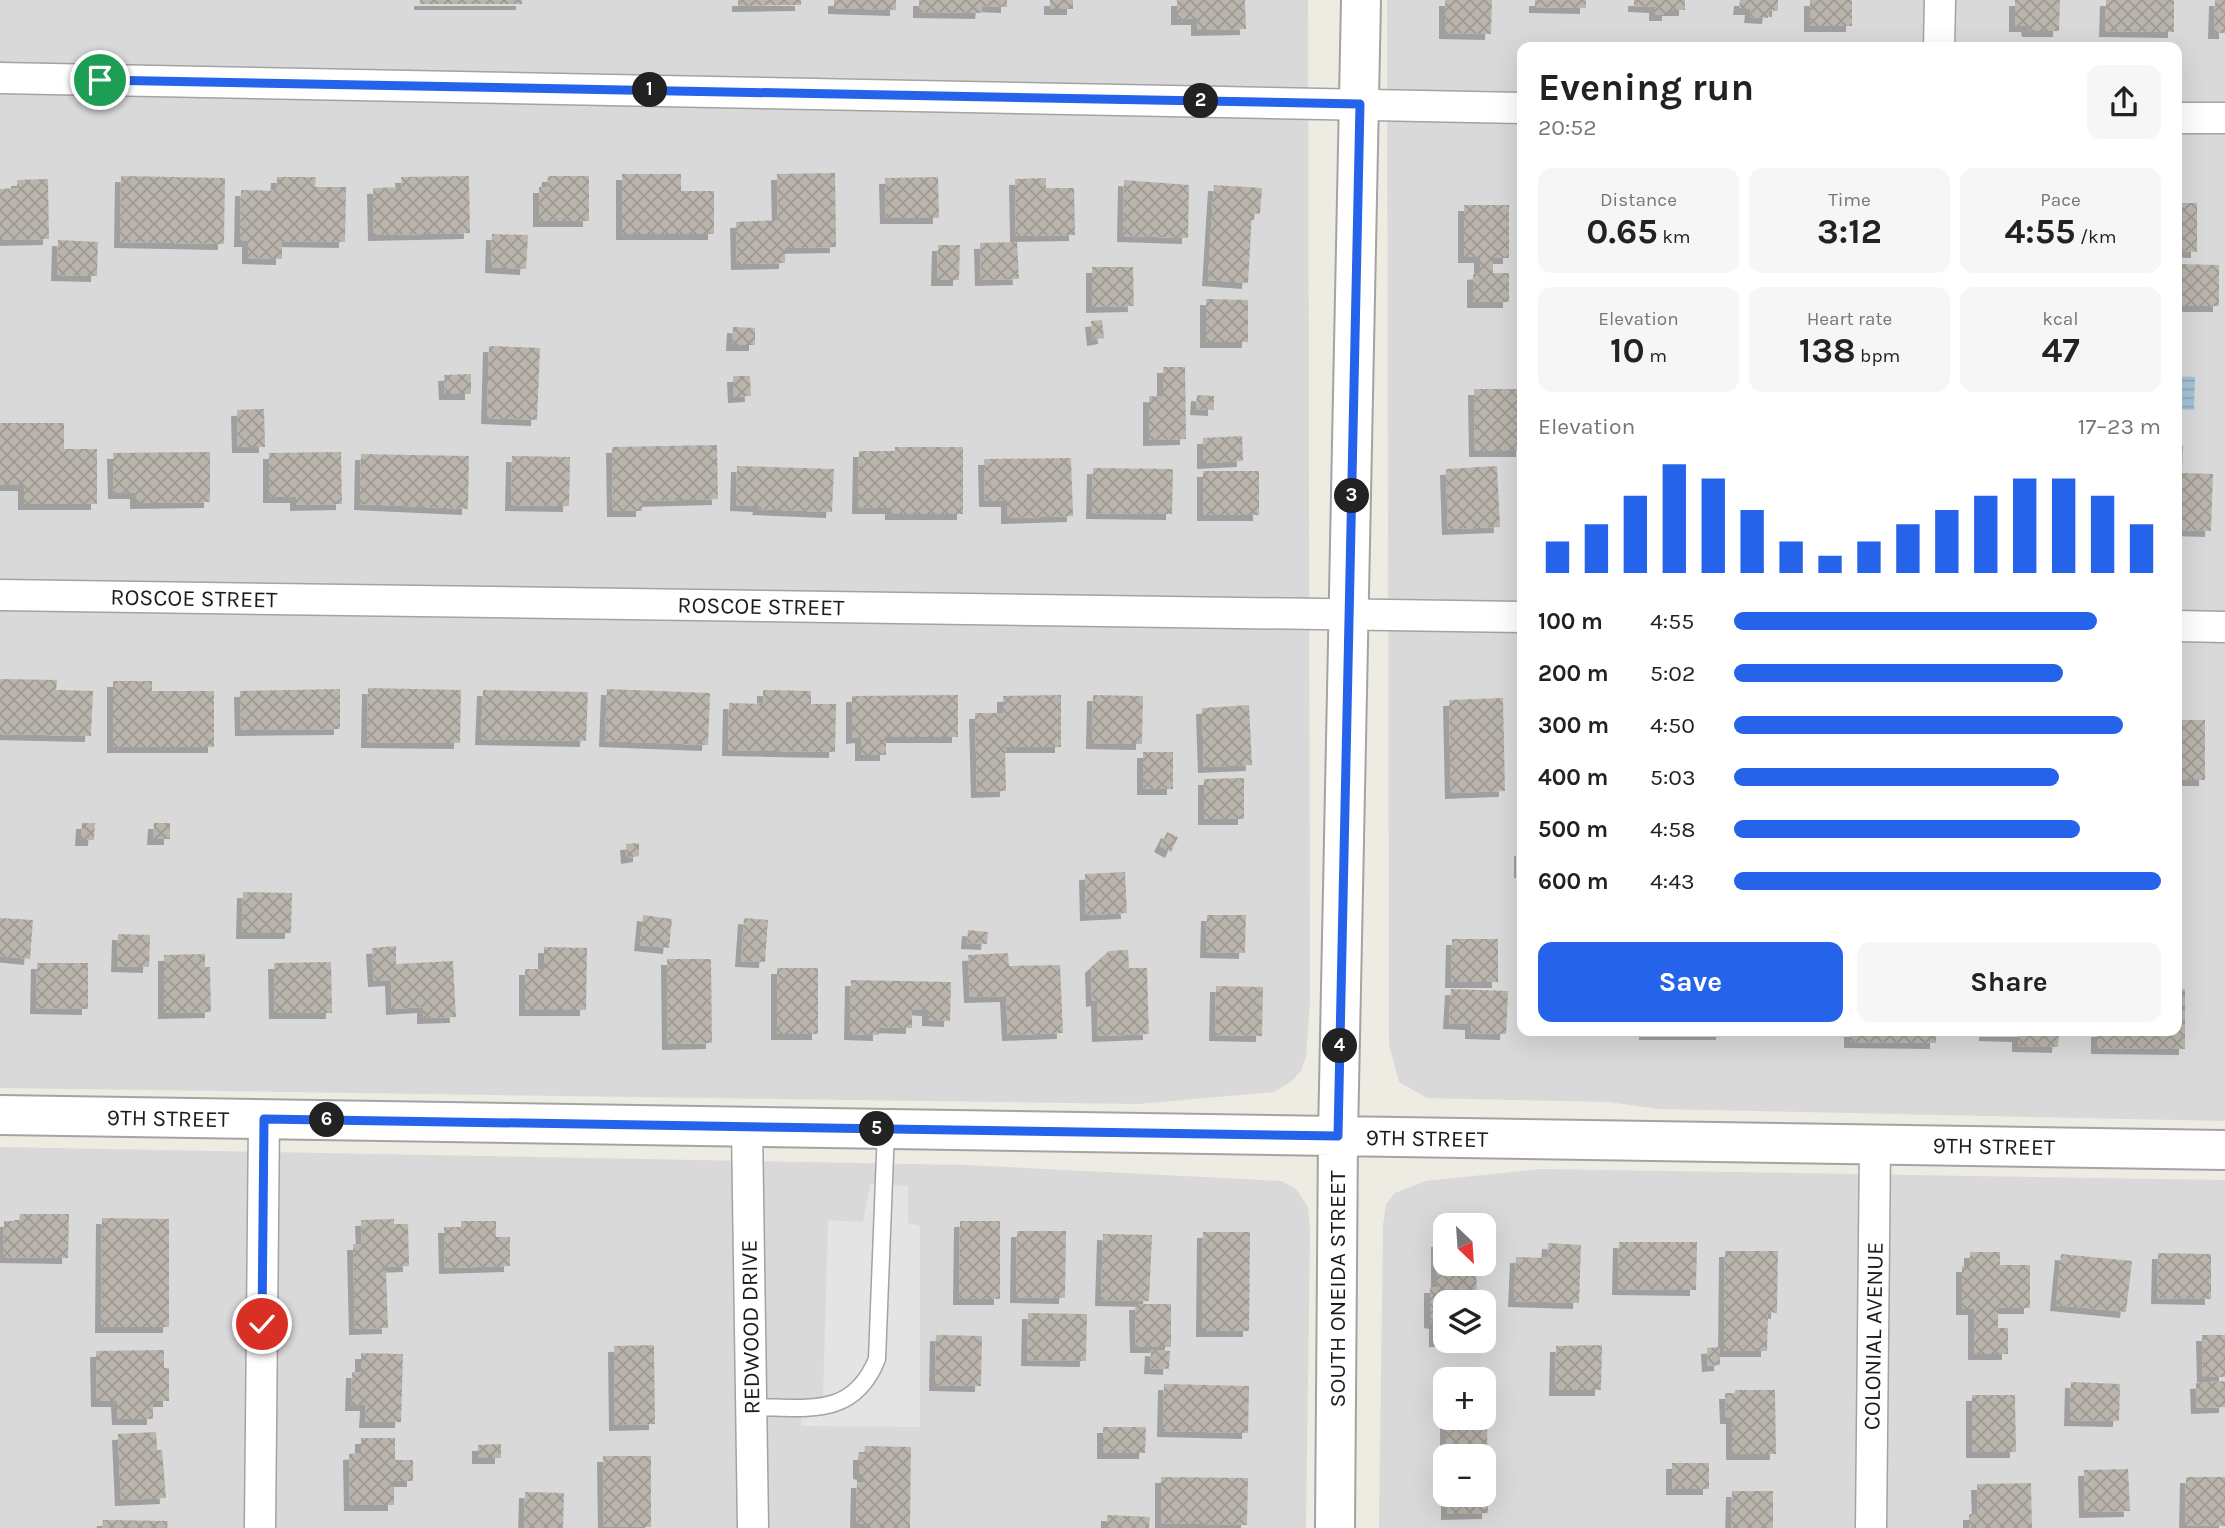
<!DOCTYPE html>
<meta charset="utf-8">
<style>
:root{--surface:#fff;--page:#f6f6f6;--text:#222;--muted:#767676;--accent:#2563eb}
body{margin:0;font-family:Karla,sans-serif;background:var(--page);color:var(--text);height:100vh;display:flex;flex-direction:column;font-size:26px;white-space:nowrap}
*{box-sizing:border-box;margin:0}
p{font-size:23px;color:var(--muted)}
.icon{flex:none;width:38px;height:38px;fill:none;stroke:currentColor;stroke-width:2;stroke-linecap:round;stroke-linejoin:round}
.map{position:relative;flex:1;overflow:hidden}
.details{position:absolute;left:1517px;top:42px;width:665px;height:994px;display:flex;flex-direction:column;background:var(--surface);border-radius:14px;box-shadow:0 7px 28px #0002}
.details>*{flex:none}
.needle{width:46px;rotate:155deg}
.buttons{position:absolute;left:1433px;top:1213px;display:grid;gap:14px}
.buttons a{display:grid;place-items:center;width:63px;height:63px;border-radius:14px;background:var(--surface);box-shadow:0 7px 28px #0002;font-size:35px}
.pin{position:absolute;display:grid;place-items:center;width:60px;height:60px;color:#fff;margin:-30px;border:4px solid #fff;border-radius:50%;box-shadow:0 2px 7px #0007}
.km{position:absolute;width:35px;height:35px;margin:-18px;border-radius:50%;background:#222;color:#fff;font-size:19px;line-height:35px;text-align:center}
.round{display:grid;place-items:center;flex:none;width:74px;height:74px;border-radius:14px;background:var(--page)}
.head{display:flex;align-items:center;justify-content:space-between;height:119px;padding:0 21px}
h1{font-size:38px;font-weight:700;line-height:52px}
.stats{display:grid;grid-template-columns:repeat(3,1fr);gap:10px;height:119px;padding:7px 21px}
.stats div{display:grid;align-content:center;border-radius:14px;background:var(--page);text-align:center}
.stats b{font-size:35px;font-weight:700}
.stats small{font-size:19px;font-weight:400}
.stats p{font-size:19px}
.chart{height:196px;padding:14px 21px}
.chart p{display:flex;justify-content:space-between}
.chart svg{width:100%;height:126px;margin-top:7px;stroke:var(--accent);stroke-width:6}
.cta{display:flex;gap:14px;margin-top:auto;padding:14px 21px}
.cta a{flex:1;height:80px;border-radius:14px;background:var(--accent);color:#fff;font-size:28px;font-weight:700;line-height:80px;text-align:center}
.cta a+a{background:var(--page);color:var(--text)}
ul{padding:0 21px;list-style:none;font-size:23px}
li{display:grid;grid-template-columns:112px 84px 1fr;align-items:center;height:52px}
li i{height:18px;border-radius:9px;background:var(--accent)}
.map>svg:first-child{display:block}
</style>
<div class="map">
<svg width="2225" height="1528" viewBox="0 0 2225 1528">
<defs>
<pattern id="water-rules" width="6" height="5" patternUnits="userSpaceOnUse" patternTransform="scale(1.75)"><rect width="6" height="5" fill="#a5c4d8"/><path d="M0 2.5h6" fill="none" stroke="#8da8b9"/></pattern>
<pattern id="building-cross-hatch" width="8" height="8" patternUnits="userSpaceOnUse" patternTransform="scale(1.75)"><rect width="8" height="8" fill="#b9b4ac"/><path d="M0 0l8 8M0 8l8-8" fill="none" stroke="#9e9a93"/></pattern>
<filter id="shadow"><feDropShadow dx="-6" dy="6" stdDeviation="0" flood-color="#0004"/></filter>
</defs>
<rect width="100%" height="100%" fill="#edebe2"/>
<path fill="#dad9d9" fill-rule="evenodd" d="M 0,0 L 1308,0 L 1310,1000 L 1306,1057 L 1301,1071 L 1292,1081 L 1274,1092 L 1138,1104 L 0,1088 Z
M 1387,0 L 2225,0 L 2225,1121 L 1658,1109 L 1609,1102 L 1427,1098 L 1399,1082 L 1389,1045 ZM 1522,47 L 2177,47 L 2177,1031 L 1522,1031 Z
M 0,1147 L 967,1165 L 1282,1181 L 1296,1189 L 1308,1207 L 1310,1232 L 1306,1528 L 0,1528 Z
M 1540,1169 L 2225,1180 L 2225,1528 L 1379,1528 L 1383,1225 L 1386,1204 L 1395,1193 L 1426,1181 ZM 1446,1225 L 1484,1225 L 1484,1264 L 1446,1264 ZM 1446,1302 L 1484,1302 L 1484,1340 L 1446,1340 ZM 1446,1379 L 1484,1379 L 1484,1418 L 1446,1418 ZM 1446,1456 L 1484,1456 L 1484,1494 L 1446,1494 Z"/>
<path fill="#e4e4e4" d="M 870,1184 L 908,1186 L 908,1223 L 920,1226 L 920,1427 L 801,1426 L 803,1399 L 823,1398 L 828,1220 L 863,1222 Z"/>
<path fill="url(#water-rules)" d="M 2177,376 L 2195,377 L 2194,410 L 2177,409 Z"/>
<path fill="url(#building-cross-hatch)" filter="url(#shadow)" d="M 420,0 L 522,0 L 522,4 L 420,4 Z
M 738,0 L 801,0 L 801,5 L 738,6 Z
M 834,0 L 896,0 L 896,10 L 834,8 Z
M 919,0 L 1007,0 L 1007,7 L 982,6 L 981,13 L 919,12 Z
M 1050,0 L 1073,0 L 1073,9 L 1050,9 Z
M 1177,0 L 1245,0 L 1246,29 L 1197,30 L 1197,19 L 1177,19 Z
M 1445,0 L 1492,0 L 1491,34 L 1445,33 Z
M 1535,0 L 1586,0 L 1586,8 L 1535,7 Z
M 1634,0 L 1685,0 L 1685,10 L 1668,10 L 1668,15 L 1655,15 L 1655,7 L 1634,6 Z
M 1740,0 L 1778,0 L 1778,11 L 1769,10 L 1768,18 L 1750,17 L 1751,9 L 1739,9 Z
M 1810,0 L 1852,0 L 1852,26 L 1810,26 Z
M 2015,0 L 2060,0 L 2059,31 L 2028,31 L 2027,26 L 2015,26 Z
M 2106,0 L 2174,0 L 2174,32 L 2105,31 Z
M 2215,0 L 2225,0 L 2225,33 L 2214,33 Z
M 835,173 L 836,247 L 785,248 L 785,263 L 737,264 L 736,222 L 778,220 L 777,174 Z
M 622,174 L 681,174 L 681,191 L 714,191 L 714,234 L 622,234 Z
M 121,176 L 225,178 L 224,244 L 120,242 Z
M 469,176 L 470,233 L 374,235 L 373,188 L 402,187 L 401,177 Z
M 548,176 L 589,176 L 589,221 L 539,221 L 539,187 L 547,187 Z
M 277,177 L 316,177 L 315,187 L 346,187 L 345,242 L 282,241 L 282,259 L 248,258 L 248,241 L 240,241 L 241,190 L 276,191 Z
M 938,177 L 939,218 L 886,218 L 885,178 Z
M 1046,178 L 1046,188 L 1074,188 L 1075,235 L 1016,236 L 1015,179 Z
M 48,179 L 49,239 L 0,240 L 0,189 L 17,188 L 17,180 Z
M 1124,180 L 1189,185 L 1188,238 L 1123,236 Z
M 1214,185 L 1262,188 L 1260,214 L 1252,213 L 1248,283 L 1208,280 Z
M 2177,203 L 2197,203 L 2197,252 L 2177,251 Z
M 1464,205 L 1509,205 L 1509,258 L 1493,258 L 1493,273 L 1509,273 L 1509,302 L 1473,302 L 1473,274 L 1480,273 L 1480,257 L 1464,257 Z
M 492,234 L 528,235 L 526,269 L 491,267 Z
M 58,240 L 98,242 L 97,276 L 57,275 Z
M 1017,242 L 1019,279 L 981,280 L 980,243 Z
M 938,245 L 960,245 L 959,280 L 937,280 Z
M 2179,264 L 2219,265 L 2219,306 L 2178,306 Z
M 1092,267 L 1133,267 L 1134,306 L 1092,307 Z
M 1206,299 L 1248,300 L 1248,342 L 1206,342 Z
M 1102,320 L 1104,338 L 1093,340 L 1091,321 Z
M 733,327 L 755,328 L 755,345 L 732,345 Z
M 489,346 L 540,348 L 537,420 L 487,418 Z
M 1163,367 L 1185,367 L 1186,439 L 1149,440 L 1149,396 L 1163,397 Z
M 471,374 L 471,394 L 445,394 L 444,375 Z
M 733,376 L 750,376 L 751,396 L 734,397 Z
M 1474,389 L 1522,389 L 1522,451 L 1475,451 Z
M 1197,395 L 1214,396 L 1214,410 L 1196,409 Z
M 264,409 L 265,447 L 238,447 L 237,410 Z
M 0,423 L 64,423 L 64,449 L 97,449 L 97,504 L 24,504 L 24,485 L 0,485 Z
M 1242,436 L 1243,461 L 1203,463 L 1203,438 Z
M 717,445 L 718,499 L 642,501 L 642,511 L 613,511 L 612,447 Z
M 2177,446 L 2183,446 L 2182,473 L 2213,474 L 2211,531 L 2177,530 Z
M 895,447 L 963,447 L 963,514 L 891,514 L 891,508 L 858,508 L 859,451 L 895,451 Z
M 210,452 L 210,502 L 136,503 L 136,493 L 114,493 L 113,453 Z
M 341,452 L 342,504 L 296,505 L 296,497 L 269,497 L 269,453 Z
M 361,454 L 469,456 L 468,509 L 360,504 Z
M 512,456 L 570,457 L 569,506 L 511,505 Z
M 1071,458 L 1073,516 L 1007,518 L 1007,501 L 985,501 L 984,459 Z
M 737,466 L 834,469 L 832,512 L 758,509 L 759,506 L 736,505 Z
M 1497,466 L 1500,527 L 1448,529 L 1446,469 Z
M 1093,468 L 1173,469 L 1172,514 L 1092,513 Z
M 1203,471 L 1259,471 L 1259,515 L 1203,515 Z
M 0,679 L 57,680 L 56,690 L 93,691 L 91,736 L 0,734 Z
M 113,681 L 152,681 L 152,691 L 214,691 L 214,747 L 113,747 Z
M 368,688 L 461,690 L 460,743 L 367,742 Z
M 340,689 L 340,729 L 241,730 L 240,691 Z
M 607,689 L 710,693 L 708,745 L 605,741 Z
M 483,690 L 588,692 L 586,741 L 481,739 Z
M 763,690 L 811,691 L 811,704 L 836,704 L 835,752 L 728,750 L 729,703 L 763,704 Z
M 958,695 L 958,737 L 886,737 L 886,755 L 861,755 L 861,737 L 852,738 L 852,696 Z
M 1061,695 L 1061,747 L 1005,747 L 1006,791 L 977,792 L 975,713 L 1003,713 L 1003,696 Z
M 1093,695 L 1143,696 L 1142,744 L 1092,743 Z
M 1503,698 L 1505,791 L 1451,793 L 1449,700 Z
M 1249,705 L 1252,765 L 1204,767 L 1202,708 Z
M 2177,720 L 2205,720 L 2205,780 L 2177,780 Z
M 1143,752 L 1173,752 L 1173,789 L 1143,789 Z
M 1244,778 L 1244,819 L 1204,819 L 1204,779 Z
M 82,823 L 95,823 L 94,840 L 81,840 Z
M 154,823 L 170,823 L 170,839 L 153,839 Z
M 1167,832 L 1178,837 L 1171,852 L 1160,846 Z
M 639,843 L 639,856 L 627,858 L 626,844 Z
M 1520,850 L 1522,850 L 1522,872 L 1520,872 Z
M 1125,872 L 1127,913 L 1086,915 L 1085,874 Z
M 243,892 L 292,893 L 291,933 L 242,933 Z
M 643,915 L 672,919 L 669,948 L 640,945 Z
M 1207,915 L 1246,915 L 1245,953 L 1206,952 Z
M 0,918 L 33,920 L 30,959 L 0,956 Z
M 744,918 L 768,920 L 765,962 L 741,961 Z
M 968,930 L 988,932 L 987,944 L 967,943 Z
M 118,934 L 150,935 L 149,967 L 117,966 Z
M 1452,939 L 1498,939 L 1498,982 L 1451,982 Z
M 396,946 L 396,964 L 453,961 L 456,1017 L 423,1018 L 423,1007 L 392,1009 L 391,980 L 374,981 L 372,948 Z
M 544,947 L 587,948 L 586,1010 L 525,1010 L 525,969 L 544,969 Z
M 1128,950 L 1129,968 L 1147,968 L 1149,1034 L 1098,1036 L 1097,1000 L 1092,1001 L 1091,967 L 1109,951 Z
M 1008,953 L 1009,966 L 1060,965 L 1063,1033 L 1008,1035 L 1006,996 L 970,997 L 968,955 Z
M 205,954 L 205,967 L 210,967 L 211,1012 L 164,1013 L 164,955 Z
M 667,959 L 711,959 L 712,1043 L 668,1044 Z
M 331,962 L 332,1013 L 275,1013 L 274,963 Z
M 37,963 L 88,963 L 88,1009 L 36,1008 Z
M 777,968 L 818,968 L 818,1034 L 777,1034 Z
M 851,980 L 951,982 L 950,1021 L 928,1020 L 928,1010 L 912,1009 L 912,1028 L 879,1027 L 879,1035 L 850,1034 Z
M 1216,986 L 1263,987 L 1262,1036 L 1215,1035 Z
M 1451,989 L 1508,991 L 1506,1034 L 1471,1033 L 1471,1024 L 1449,1023 Z
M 2177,989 L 2185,989 L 2185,1049 L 2097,1048 L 2097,1031 L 2177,1031 Z
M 1645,1031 L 1722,1031 L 1722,1034 L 1645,1034 Z
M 1850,1031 L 1936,1031 L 1936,1043 L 1850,1042 Z
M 1985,1031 L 2059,1031 L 2058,1047 L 2018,1046 L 2018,1036 L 1985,1035 Z
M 20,1214 L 69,1214 L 68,1258 L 3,1257 L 4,1221 L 19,1221 Z
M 102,1218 L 169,1219 L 169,1327 L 101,1327 Z
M 394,1219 L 394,1224 L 408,1224 L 409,1266 L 382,1267 L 382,1271 L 386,1271 L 388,1328 L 355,1329 L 353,1244 L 362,1244 L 361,1220 Z
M 461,1221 L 496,1221 L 496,1237 L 510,1237 L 510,1266 L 445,1268 L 444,1227 L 461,1227 Z
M 960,1221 L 1000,1221 L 1000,1299 L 959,1299 Z
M 1017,1231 L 1066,1231 L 1065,1298 L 1016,1297 Z
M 1203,1232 L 1250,1232 L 1249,1331 L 1202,1331 Z
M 1103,1234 L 1152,1235 L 1149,1301 L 1101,1300 Z
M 1437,1241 L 1446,1241 L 1446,1264 L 1476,1264 L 1477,1302 L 1446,1302 L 1446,1341 L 1435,1341 L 1435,1323 L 1430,1322 L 1430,1287 L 1437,1287 Z
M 1619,1242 L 1697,1242 L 1696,1290 L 1618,1289 Z
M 1548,1243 L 1581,1245 L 1579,1303 L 1514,1301 L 1516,1257 L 1547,1258 Z
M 1725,1251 L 1778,1251 L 1777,1313 L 1768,1312 L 1767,1351 L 1724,1351 Z
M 1970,1252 L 2000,1252 L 2000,1265 L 2030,1265 L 2030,1308 L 1998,1308 L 1998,1328 L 2008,1328 L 2008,1354 L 1974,1354 L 1974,1309 L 1962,1309 L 1962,1266 L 1970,1266 Z
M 2158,1253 L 2211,1254 L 2211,1299 L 2157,1298 Z
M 2061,1254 L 2132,1261 L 2126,1312 L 2056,1305 Z
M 1135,1304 L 1171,1304 L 1171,1347 L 1136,1347 Z
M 1028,1313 L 1087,1314 L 1086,1361 L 1027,1360 Z
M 936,1335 L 982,1336 L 981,1386 L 935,1385 Z
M 2202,1335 L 2225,1335 L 2225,1377 L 2203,1377 Z
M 654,1345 L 655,1424 L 615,1425 L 614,1346 Z
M 1602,1345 L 1601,1390 L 1555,1390 L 1556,1346 Z
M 1720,1347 L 1720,1365 L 1708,1366 L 1707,1348 Z
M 164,1350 L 164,1368 L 169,1368 L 169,1401 L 153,1401 L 153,1419 L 118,1419 L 117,1401 L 97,1401 L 96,1351 Z
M 1151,1350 L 1170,1351 L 1169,1369 L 1150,1368 Z
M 361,1353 L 403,1354 L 401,1422 L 365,1422 L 366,1405 L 351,1405 L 352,1372 L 361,1372 Z
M 2225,1381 L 2225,1407 L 2197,1408 L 2196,1383 Z
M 2071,1382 L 2120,1384 L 2119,1421 L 2070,1420 Z
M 1164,1384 L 1249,1386 L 1248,1433 L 1163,1431 Z
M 1735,1390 L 1775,1390 L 1776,1454 L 1732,1454 L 1732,1418 L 1726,1418 L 1725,1393 L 1735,1393 Z
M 1972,1395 L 2015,1395 L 2016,1452 L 1972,1452 Z
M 1487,1417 L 1488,1513 L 1447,1514 L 1447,1494 L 1484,1494 L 1484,1456 L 1446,1456 L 1446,1418 Z
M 1103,1427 L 1146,1427 L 1145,1453 L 1103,1453 Z
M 156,1432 L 157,1450 L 162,1450 L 166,1498 L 121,1500 L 118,1434 Z
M 361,1438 L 395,1438 L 395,1460 L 413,1460 L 413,1481 L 394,1481 L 394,1505 L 350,1505 L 349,1454 L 361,1453 Z
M 501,1444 L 501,1458 L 478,1458 L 478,1445 Z
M 865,1446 L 911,1447 L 910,1528 L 865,1528 L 865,1524 L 856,1524 L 857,1482 L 863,1482 L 863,1474 L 859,1473 L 859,1454 L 864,1454 Z
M 603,1456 L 651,1456 L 651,1527 L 604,1527 Z
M 1672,1463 L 1709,1463 L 1709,1489 L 1672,1489 Z
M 2128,1469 L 2130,1511 L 2085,1512 L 2084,1470 Z
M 1161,1477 L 1248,1478 L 1247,1525 L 1161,1523 Z
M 2186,1477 L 2225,1477 L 2225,1526 L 2185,1525 Z
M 2031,1483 L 2032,1528 L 1969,1528 L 1969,1514 L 1978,1514 L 1977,1484 Z
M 1732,1491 L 1773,1491 L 1773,1528 L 1731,1528 Z
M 525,1492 L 564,1493 L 563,1528 L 524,1528 Z
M 1107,1515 L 1150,1517 L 1149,1528 L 1107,1528 Z
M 103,1520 L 168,1521 L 167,1528 L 102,1528 Z"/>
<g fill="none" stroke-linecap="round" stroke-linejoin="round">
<g stroke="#a3a3a3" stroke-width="19">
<path id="service" d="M 751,1407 C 806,1407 853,1419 877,1359 L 886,1129"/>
</g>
<g stroke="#a3a3a3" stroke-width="33">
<path id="minor" d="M 1939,47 L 1940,0
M 0,78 L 1522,108
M 2177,118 L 2225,118
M 0,595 L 1522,617
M 2177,626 L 2225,627
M 747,1127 L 753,1528
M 260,1528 L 264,1119
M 1871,1528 L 1875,1145"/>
</g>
<g stroke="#a3a3a3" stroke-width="42">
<path id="tertiary" d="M 0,1115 L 2225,1150
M 1335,1528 L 1338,1136 L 1361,0"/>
</g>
<use href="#service" stroke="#fff" stroke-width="16"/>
<use href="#minor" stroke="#fff" stroke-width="30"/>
<use href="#tertiary" stroke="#fff" stroke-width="38"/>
</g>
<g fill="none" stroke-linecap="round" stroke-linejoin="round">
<g stroke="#fff" stroke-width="14">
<path id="route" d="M 100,80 L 1360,104 L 1338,1136 L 264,1119 L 262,1324"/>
</g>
<use href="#route" stroke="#2563eb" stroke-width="9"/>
</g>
<g text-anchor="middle" stroke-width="7" stroke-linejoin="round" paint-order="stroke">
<g font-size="23" fill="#1c1c1c" stroke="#fff">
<text transform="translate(194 598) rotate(1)" y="8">ROSCOE STREET</text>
<text transform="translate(761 606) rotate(1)" y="8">ROSCOE STREET</text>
<text transform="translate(168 1118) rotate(1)" y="8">9TH STREET</text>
<text transform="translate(1427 1138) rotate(1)" y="8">9TH STREET</text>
<text transform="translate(1994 1146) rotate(1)" y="8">9TH STREET</text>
<text transform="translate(1337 1289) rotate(-90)" y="8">SOUTH ONEIDA STREET</text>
<text transform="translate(750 1327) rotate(-91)" y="8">REDWOOD DRIVE</text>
<text transform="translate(1873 1336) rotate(-89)" y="8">COLONIAL AVENUE</text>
</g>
</g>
</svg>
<div class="buttons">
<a><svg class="needle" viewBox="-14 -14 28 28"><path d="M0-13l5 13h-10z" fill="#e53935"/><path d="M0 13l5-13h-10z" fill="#767676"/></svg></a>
<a><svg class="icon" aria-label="layers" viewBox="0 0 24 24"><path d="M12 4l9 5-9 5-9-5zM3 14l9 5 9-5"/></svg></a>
<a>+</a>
<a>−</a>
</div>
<div class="pin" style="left:100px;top:80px;background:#1e9e55"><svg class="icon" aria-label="arrive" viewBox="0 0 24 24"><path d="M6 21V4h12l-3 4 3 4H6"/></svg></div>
<div class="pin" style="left:262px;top:1324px;background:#d93025"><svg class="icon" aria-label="check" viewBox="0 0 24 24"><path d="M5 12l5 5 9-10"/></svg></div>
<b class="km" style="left:650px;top:90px">1</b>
<b class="km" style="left:1201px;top:101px">2</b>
<b class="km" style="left:1352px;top:496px">3</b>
<b class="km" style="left:1340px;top:1046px">4</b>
<b class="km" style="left:877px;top:1129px">5</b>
<b class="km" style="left:327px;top:1120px">6</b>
<section class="details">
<div class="head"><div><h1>Evening run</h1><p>20:52</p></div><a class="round"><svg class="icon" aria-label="share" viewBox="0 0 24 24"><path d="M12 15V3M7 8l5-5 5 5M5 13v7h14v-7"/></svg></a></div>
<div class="stats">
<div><p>Distance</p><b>0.65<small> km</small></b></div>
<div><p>Time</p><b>3:12</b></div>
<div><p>Pace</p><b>4:55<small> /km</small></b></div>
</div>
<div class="stats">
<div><p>Elevation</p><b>10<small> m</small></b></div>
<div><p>Heart rate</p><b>138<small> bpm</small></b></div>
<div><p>kcal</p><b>47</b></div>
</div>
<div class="chart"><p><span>Elevation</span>17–23 m</p>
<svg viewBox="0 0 160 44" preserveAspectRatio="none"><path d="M5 44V33M15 44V27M25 44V17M35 44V6M45 44V11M55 44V22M65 44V33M75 44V38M85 44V33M95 44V27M105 44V22M115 44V17M125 44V11M135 44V11M145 44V17M155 44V27"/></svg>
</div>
<ul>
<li><b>100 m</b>4:55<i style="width:85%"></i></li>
<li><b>200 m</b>5:02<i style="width:77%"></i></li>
<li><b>300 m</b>4:50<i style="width:91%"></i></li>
<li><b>400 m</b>5:03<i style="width:76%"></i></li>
<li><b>500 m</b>4:58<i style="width:81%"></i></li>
<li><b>600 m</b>4:43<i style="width:100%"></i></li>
</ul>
<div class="cta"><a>Save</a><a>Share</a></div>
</section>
</div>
